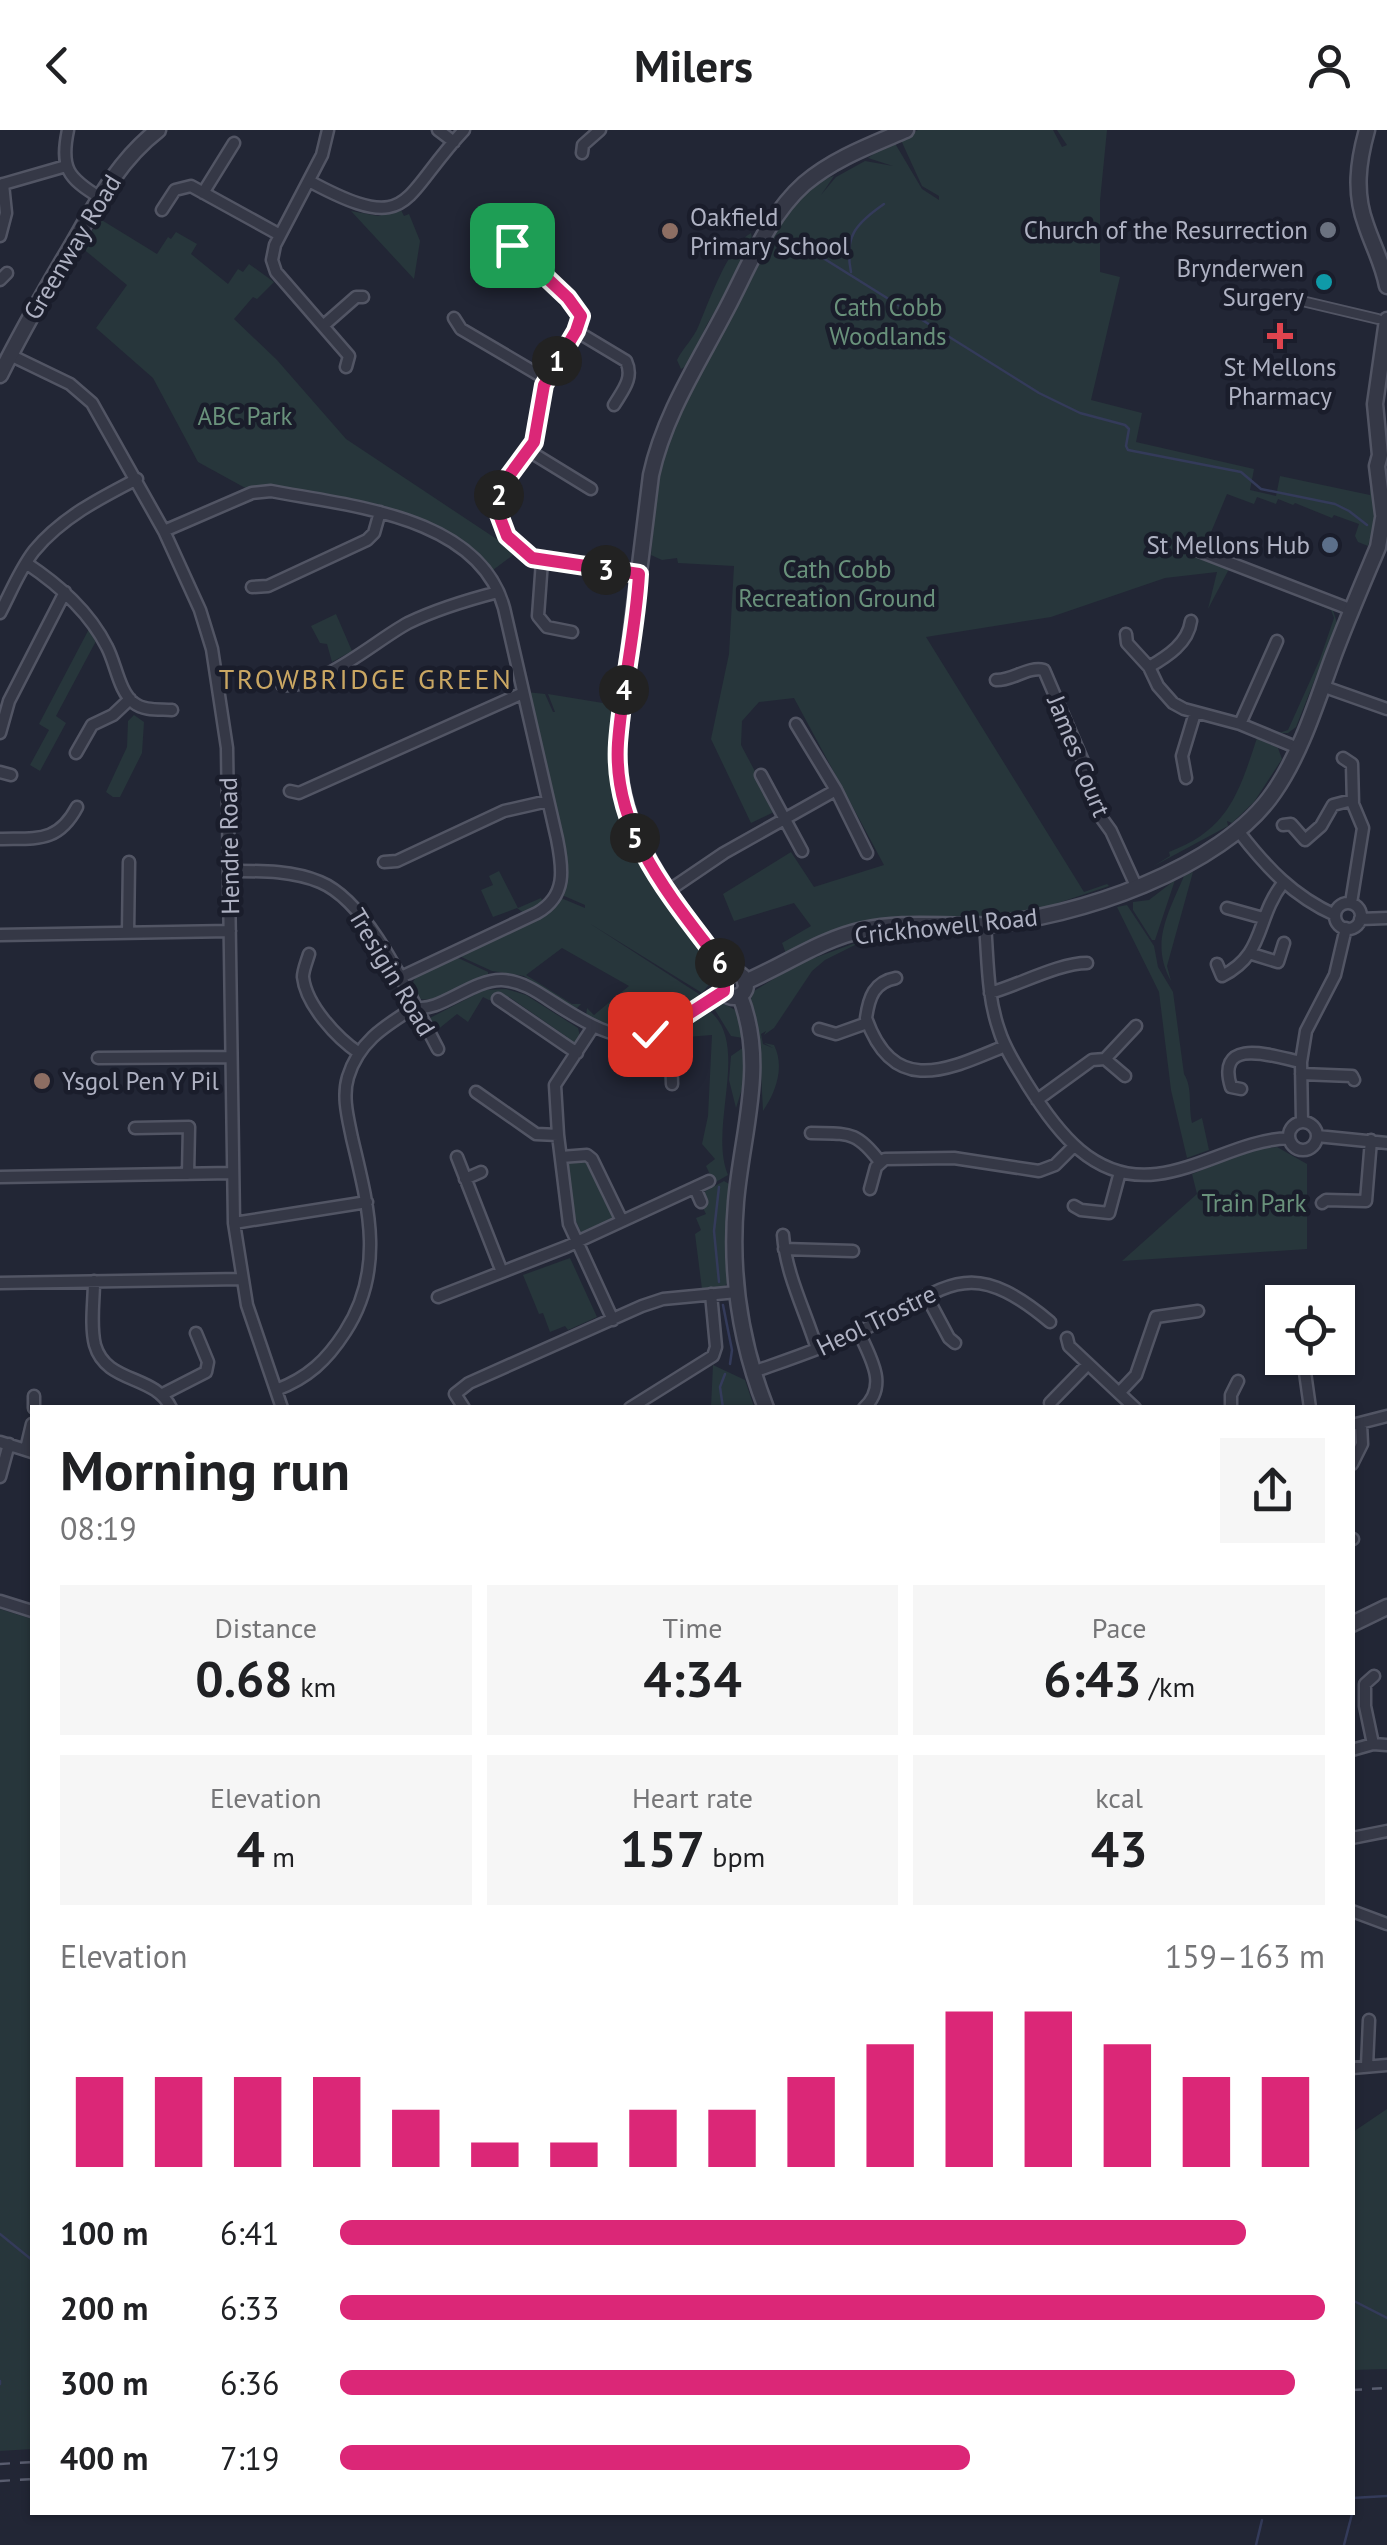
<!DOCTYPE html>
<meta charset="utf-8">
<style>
:root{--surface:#fff;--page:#f6f6f6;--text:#202124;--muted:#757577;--accent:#db2777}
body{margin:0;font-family:"PT Sans",sans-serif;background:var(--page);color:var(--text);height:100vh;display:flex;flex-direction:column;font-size:38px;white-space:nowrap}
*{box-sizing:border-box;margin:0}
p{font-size:32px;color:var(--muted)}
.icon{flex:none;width:55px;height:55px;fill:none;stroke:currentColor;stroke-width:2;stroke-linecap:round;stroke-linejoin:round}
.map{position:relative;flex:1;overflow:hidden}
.side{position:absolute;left:30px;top:1275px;width:1325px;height:1110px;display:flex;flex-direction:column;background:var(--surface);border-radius:0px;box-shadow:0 2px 8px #0004}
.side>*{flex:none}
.buttons{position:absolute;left:1265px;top:1155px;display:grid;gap:20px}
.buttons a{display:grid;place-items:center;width:90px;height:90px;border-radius:0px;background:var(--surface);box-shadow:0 2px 8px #0004;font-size:50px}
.pin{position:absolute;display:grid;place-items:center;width:85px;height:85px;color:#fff;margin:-42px;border-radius:20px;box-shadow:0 5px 15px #0006}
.km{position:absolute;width:50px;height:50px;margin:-25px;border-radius:50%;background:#222;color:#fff;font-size:28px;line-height:50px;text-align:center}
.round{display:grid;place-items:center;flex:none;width:105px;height:105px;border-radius:0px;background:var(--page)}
.head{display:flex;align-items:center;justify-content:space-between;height:170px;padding:0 30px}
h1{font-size:55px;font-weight:600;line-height:75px}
.metrics{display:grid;grid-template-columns:repeat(3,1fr);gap:15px;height:170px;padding:10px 30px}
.metrics div{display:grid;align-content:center;border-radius:0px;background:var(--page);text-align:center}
.metrics b{font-size:50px;font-weight:600}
.metrics small{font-size:28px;font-weight:400}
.metrics p{font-size:28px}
.chart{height:280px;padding:20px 30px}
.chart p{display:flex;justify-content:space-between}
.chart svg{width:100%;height:180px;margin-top:10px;stroke:var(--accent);stroke-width:6}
ul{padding:0 30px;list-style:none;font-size:32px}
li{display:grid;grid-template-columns:160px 120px 1fr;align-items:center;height:75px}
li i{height:25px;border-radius:12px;background:var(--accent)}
header{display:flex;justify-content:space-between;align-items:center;height:130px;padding:0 30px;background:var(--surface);font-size:45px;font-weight:600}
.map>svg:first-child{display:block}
</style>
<header><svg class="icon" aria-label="back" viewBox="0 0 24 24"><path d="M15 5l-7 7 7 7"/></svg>Milers<svg class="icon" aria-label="person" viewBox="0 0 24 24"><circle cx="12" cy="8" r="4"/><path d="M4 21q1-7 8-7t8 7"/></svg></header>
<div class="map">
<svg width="1387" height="2415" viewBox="0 0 1387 2415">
<rect width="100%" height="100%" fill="#222635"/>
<path fill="#27363b" d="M 918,0 L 1053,0 L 1062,17 L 1067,15 L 1057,0 L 1107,0 L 1100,71 L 1100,142 L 1120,147 L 1091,270 L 1142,283 L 1136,312 L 1254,339 L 1250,360 L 1276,366 L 1280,346 L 1370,365 L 1370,325 L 1375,395 L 1368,416 L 1358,412 L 1355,406 L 1359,394 L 1334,385 L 1332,388 L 1295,373 L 1293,375 L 1278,369 L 1276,374 L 1257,367 L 1254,374 L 1227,364 L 1204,419 L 1332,477 L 1337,493 L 1296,597 L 1288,603 L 1279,603 L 1288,600 L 1320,529 L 1334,488 L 1331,480 L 1229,439 L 1208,479 L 1217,442 L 1165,448 L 1051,487 L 926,507 L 1084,762 L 1107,754 L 1109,756 L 1037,780 L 975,788 L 912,790 L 787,826 L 782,813 L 811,796 L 794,773 L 734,791 L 723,764 L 791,722 L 814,757 L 884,735 L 794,568 L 759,572 L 742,591 L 741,615 L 776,681 L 751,693 L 711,609 L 729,524 L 734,436 L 678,433 L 677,428 L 662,430 L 651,425 L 659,337 L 673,291 L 773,101 C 789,78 805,53 834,46 L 821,65 L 836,47 L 865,31 L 893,36 L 868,28 L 893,10 L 922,59 L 939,70 L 939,66 L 922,56 L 900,8 Z
M 401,80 L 404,86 L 409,84 L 420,111 L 414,149 L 351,81 L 378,86 Z
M 100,89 L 157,124 L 168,107 L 171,109 L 176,102 L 197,114 L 191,124 L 228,154 L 238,139 L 243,142 L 249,134 L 274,152 L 257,169 L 253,167 L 234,189 L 277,230 L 346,309 L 501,412 L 513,425 L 493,440 L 468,416 L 397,382 L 249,360 L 198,332 L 153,248 L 96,198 L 127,155 L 81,117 Z
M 751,103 L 752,108 L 740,140 L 706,196 L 690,234 L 681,239 L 677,230 C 683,218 694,208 699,195 C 709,171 729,115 751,103 Z
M 336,484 L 352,521 L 332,532 L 327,514 L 320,513 L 311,496 Z
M 89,499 L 96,511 L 56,586 L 66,593 L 40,641 L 30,635 L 49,600 L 39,594 Z
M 526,562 L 545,564 L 553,582 L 555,582 L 548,564 L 615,575 C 607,633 612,688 643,740 C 664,775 692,806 713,842 L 712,851 L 702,863 L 589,793 L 699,864 L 700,868 C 661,902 632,910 586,886 L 587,878 L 594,885 L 629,856 L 562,818 L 526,845 L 572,874 L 581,874 L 575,880 L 524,846 L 492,841 L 457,825 L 541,786 L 561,768 L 585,778 L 585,775 L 562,765 L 565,744 Z
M 134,585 L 144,592 L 142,623 L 120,667 L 113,667 L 106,662 L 127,617 L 128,591 Z
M 1257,608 L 1278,618 L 1282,629 L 1254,672 L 1232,693 L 1227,691 L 1228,696 L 1152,737 L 1170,726 L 1169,722 C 1227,700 1238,666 1257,608 Z
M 499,741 L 518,778 L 541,768 L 544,774 L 525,784 L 517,778 L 493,787 L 481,760 L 493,755 L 489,746 Z
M 1193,742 L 1167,836 L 1171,851 C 1150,813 1168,784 1184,746 Z
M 1175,750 L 1155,810 L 1152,810 L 1133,780 L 1133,772 L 1149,770 Z
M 1127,775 L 1154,816 L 1158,837 L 1173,862 L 1184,944 C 1193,958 1188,976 1192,993 L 1202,988 L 1209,1020 L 1187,1028 L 1171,960 L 1159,862 L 1117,777 Z
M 869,808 L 825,830 L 812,841 L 774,898 L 764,905 L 766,901 L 761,904 L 763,914 L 773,918 L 764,913 L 774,915 C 785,937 776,962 763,981 L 759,906 L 751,869 L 754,861 L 798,834 Z
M 454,826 L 488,842 L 488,845 C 465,850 439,876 417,868 L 412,854 L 418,843 Z
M 506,859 L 526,865 L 578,898 L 580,906 L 575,913 L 572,914 L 566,910 L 567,907 L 509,867 L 489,870 L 483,867 L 468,892 L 457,884 L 436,901 L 428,889 L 484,860 Z
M 723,873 L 735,880 L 745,907 L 747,943 L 736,978 L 729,950 L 731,926 L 744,917 L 743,908 L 731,906 L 715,880 L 715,877 Z
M 711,882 C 750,917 708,997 728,1045 L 714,1053 L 706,1036 L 715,1029 L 702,1014 L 708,986 L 712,905 L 674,908 L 677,901 Z
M 1277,1017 L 1307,1034 L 1307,1119 L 1122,1131 L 1197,1064 L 1192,1044 L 1252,1020 Z
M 587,1030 L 604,1071 L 609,1073 L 614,1084 L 612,1089 L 581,1102 L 574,1087 L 568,1035 L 571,1031 Z
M 724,1051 L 729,1054 L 726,1111 L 728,1152 L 725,1156 L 702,1159 L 695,1104 L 701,1100 L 696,1088 L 706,1084 L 703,1078 L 708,1073 L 704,1062 Z
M 570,1128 L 597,1187 L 568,1200 L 565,1196 L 550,1202 L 543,1183 L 539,1184 L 523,1145 Z
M 713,1235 L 745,1250 L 754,1277 L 711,1277 Z
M 0,1479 L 32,1489 L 32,2319 L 0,2321 Z
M 1387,1979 L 1387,2239 L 1353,2240 L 1353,2002 Z"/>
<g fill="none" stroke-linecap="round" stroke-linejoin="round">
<path stroke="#343b5a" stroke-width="2.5" d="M 815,123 L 1039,263 L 1080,283 L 1125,295 L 1129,299 L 1126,316 L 1128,320 L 1241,342 L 1261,359 L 1335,374 L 1349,381 L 1367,395
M 851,142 C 844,107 855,94 884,74
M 719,1152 L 714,1101 L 719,1057
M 723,1175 L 732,1220 L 730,1234
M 723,1278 L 720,1257 L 725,1244
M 0,2104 L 32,2130
M 1352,2170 L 1387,2188
M 0,2251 L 0,2254
M 1352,2368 L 1387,2366
M 1256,2415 L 1262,2390
M 1344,2415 L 1352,2384"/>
<g stroke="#525564" stroke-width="12">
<path id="pedestrian" d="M 1281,166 L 1378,189"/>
</g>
<g stroke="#525564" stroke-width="15">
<path id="minor" d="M 68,0 C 60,38 68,48 99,67
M 328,0 L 322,25 L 275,115 L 272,130 L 276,142 L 349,226 L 346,237
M 438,0 L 454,12
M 582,23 L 583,15 L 600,0
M 309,51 C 413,107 400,68 464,0
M 0,55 L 66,36
M 203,63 L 234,13
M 162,80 L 175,60 L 191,56 L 280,105
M 0,106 L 6,83 L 3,54
M 514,108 L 512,115 L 568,168 L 581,186 L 576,201 L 544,255 L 535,311 L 503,354 L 499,381 L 507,406 L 532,428 L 639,444
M 0,150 L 7,143
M 454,188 L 461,199 L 546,249
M 323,196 L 356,167 L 363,167
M 576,201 L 626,231 C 634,248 623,260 614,275
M 10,225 L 70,254 L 92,273 L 164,401 L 200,480 L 212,519 L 227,618 L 234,1093 L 247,1175 L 282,1278
M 529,321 L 591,359
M 164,401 L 252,363 L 271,361 C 350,376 479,386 504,478 L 557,709 C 563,739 567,766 537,783 L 399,848
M 1199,421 L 1352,480
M 542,431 L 538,486 L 547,497 L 572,502
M 26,433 C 59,455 89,481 107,517 C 116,534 119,562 134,573 C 144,581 160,579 172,580
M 252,457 L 268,456 L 367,410 L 374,403 L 380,382
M 0,483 C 11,462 20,439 34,421 C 61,388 100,368 137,349
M 1126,504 L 1127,513 L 1149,537 L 1158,556 L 1173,573 L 1184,579 L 1240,594 L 1298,618
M 1149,537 C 1168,526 1188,513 1191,491
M 996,550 C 1012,551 1028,536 1044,540 L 1085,636 L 1098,683 L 1111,701 L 1136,756
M 282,555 C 323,559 373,512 408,493 C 437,479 467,470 498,462
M 1322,556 L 1387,579
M 796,594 L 836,660 L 867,723
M 1240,594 L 1277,511
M 0,603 L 9,571 L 65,462
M 76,623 L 92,595 L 113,585 L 130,569
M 1343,628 L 1352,634 L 1353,674 L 1363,698 L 1351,773
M 0,642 L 11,645
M 761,645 L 802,721
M 1186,648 L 1182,626 L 1195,583
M 290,661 L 299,663 L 523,563
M 1283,695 L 1291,694 L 1305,710 L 1321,696 L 1333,675 L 1352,670
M 1239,702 C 1267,738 1293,766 1335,785
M 0,709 C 37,708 58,713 77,677
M 384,732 L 397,731 L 504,681 L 548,671
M 229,741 C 260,741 291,740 320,752 C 371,773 412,871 438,919
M 668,761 L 724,723 L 836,660
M1335 786a13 13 0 1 1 26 0a13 13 0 1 1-26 0Z
M 1227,778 L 1263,788
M 1360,789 L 1387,788
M 985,795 C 988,830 987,866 999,900 C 1005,920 1017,937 1027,954 C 1057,1002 1094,1052 1157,1044 C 1203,1038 1242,1010 1289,1008
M 128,803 L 129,732
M 0,805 L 230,801
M 309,824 C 307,831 303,840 303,847 C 306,875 337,908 359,923
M 1252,824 L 1278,832 L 1284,813
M 1217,834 L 1222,846 C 1266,824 1255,789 1283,753
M 896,848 C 874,852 869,867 866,888 C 894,968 949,939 1005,916
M 990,863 C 1019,855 1059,833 1087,833
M 498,869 L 577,923
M 415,877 C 438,884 472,849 502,850 C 521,851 536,861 551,871 C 634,925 645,914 723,861
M 819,899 L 836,904 L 867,893
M 661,900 L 671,920 L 672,954
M 98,928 L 231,927
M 1105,929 L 1125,946
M 1301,944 L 1352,946 L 1354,950
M 1241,959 L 1231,957 C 1215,905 1276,927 1301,932
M 476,962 L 536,1004 L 558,1005 L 555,955 L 593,897
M 1037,970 L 1092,930 L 1105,929 L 1136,896
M1289 1006a14 14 0 1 1 28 0a14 14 0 1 1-28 0Z
M 1302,992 L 1301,932 L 1306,901 L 1335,845 L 1346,798
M 135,998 L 189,997 L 188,1044
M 811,1003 C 848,1004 856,1000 880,1032
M 558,1005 L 569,1094 L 613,1190
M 1317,1006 L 1387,1013
M 457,1027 L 502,1142
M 561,1027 L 587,1025 L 592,1029 L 622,1091
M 0,1047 L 232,1043
M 465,1049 L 481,1042
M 695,1058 L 701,1072
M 870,1059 L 876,1037 L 885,1029 L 954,1028 L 1039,1041 L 1055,1035 L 1073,1017
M 1322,1073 L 1326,1070 L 1366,1071 L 1371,1010
M 1074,1076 L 1081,1080 L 1109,1083 L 1120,1042
M 234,1093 L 367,1072
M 783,1105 C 786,1145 805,1180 817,1219
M 784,1119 L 853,1121
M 94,1151 C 94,1171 90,1195 95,1215 C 106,1254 155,1244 171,1278
M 0,1153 L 241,1149
M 926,1165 L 949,1208 L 955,1213
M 438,1167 L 566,1117 L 709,1051
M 859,1202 C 870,1228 889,1255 864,1278
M 1067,1208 L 1069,1216 L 1135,1278
M 1303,1228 L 1310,1278
M 753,1242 C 790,1229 827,1217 862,1200 C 946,1162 964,1120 1050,1192
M 276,1260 C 308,1248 327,1230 345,1202 C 386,1139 368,1075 352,1008 C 348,988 342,967 348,947 C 359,911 385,896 415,877
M 1119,1263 L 1136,1245 L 1156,1187 L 1198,1181
M 163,1264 L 206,1242 L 208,1232 L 196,1203
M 34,1266 L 34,1278
M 1050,1273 L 1088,1234
M 464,1278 L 455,1264 L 469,1253 L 642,1176 L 663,1169 L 737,1162
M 630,1278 L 713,1226 L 716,1217 L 711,1164
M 1231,1278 L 1231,1265 L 1238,1251
M 1352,1295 L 1387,1286
M 0,1312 L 32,1322
M 26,1319 L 32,1294
M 1352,1334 L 1362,1314 L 1361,1294
M 0,1347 L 9,1314
M 1352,1409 L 1353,1409
M 0,1471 L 32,1481
M 1373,1614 L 1365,1576 L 1365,1554 L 1374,1546
M 1352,1620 L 1373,1614 L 1387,1615
M 1352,1708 L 1387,1701
M 1352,1781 L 1387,1794
M 1367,1936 L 1369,1890
M 1352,1938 L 1387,1935"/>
</g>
<g stroke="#525564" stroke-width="19">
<path id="tertiary" d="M 1367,0 C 1358,32 1354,63 1366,95 C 1373,116 1383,134 1387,156
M 0,245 C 22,201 46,159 71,117 C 96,74 118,31 158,0
M 1387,392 L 1383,384 L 1377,336 L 1380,325 L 1375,274 L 1387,190
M722 855a12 12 0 1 1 24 0a12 12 0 1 1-24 0Z
M 729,845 C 677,773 615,707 618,613 L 651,345 C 664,285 699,232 727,178 C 749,136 768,86 804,54 C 833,29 871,15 906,0
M 745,852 C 785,835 821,809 863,800 C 902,791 945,797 985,795 C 1075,788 1222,739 1274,662 C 1301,623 1316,574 1332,530 C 1346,492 1362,455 1378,417 L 1383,388
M 740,866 C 767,935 742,1001 736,1072 C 730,1142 740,1212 766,1278
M 1352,1494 L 1387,1477"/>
</g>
<use href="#pedestrian" stroke="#353846" stroke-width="8"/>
<use href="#minor" stroke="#353846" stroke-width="10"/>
<use href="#tertiary" stroke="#353846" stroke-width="14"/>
<path stroke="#595d6f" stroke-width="2.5" stroke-dasharray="10 10" stroke-linecap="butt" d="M 1352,2260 L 1387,2258
M 0,2334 L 32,2332
M 0,2351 L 32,2349"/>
</g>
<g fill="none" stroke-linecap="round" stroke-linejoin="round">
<g stroke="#fff" stroke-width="20">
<path id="route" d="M 512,115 L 568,168 L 581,186 L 576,201 L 544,255 L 534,312 L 503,354 L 498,382 L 507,406 L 532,428 L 639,444 C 636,500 622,557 618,613 C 612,706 678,775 729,844 L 724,850 L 724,861 L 670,896 L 650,904"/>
</g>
<use href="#route" stroke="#db2777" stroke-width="12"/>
</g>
<circle fill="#6b7280" stroke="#1a1d2b" stroke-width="4" cx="1328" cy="100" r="10"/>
<g fill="#8d6e63" stroke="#1a1d2b" stroke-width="4">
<circle cx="670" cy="101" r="10"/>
<circle cx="42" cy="951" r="10"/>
</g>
<circle fill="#0f9aa8" stroke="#1a1d2b" stroke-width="4" cx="1324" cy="152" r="10"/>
<path fill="#e0444e" stroke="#1a1d2b" stroke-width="4" d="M1275 191h10v10h10v10h-10v10h-10v-10h-10v-10h10z"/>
<circle fill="#5c6f8a" stroke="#1a1d2b" stroke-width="4" cx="1330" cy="415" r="10"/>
<g text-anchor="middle" stroke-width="9" stroke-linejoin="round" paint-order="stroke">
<g font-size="25" fill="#afb2c3" stroke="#1a1d2b" text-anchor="end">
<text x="690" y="96" text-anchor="start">Oakfield<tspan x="690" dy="29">Primary School</tspan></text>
<text x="1308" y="109">Church of the Resurrection</text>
<text x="1304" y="147">Brynderwen<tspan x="1304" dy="29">Surgery</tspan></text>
<text x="1280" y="246" text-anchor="middle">St Mellons<tspan x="1280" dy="29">Pharmacy</tspan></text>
<text x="1310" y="424">St Mellons Hub</text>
<text x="62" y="960" text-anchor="start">Ysgol Pen Y Pil</text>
</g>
<g font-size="25" fill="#afb2c3" stroke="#1a1d2b">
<text transform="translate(72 117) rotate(-59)" y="9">Greenway Road</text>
<text transform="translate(1079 626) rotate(68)" y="9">James Court</text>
<text transform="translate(229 716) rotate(-91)" y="9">Hendre Road</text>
<text transform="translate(946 796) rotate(-6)" y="9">Crickhowell Road</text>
<text transform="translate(392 842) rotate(59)" y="9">Tresigin Road</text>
<text transform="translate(876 1190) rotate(-26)" y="9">Heol Trostre</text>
</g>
<g font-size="25" fill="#69917b" stroke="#1a1d2b">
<text x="888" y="186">Cath Cobb<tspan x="888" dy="29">Woodlands</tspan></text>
<text x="245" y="295">ABC Park</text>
<text x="837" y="448">Cath Cobb<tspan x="837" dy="29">Recreation Ground</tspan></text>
<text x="1254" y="1082">Train Park</text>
</g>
<g font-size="28" letter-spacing="2.5" fill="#caa763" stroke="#1a1d2b">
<text x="366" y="559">TROWBRIDGE GREEN</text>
</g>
</g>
</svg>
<div class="buttons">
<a><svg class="icon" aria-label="locate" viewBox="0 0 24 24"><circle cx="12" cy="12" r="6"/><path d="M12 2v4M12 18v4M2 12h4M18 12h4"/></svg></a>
</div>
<div class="pin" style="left:512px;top:115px;background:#1e9e55"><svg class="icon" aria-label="arrive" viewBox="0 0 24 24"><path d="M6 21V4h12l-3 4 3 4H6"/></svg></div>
<div class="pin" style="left:650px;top:904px;background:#d93025"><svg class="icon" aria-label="check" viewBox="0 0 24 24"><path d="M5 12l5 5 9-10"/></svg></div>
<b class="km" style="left:557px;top:231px">1</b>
<b class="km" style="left:499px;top:365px">2</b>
<b class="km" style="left:606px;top:440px">3</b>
<b class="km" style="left:624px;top:560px">4</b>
<b class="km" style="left:635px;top:708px">5</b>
<b class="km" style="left:720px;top:833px">6</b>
<section class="side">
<div class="head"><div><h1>Morning run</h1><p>08:19</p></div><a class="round"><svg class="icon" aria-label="share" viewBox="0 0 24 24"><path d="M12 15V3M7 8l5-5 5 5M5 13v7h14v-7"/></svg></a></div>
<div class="metrics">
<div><p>Distance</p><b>0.68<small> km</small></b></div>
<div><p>Time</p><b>4:34</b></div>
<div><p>Pace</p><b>6:43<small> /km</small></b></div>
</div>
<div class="metrics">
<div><p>Elevation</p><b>4<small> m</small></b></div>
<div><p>Heart rate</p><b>157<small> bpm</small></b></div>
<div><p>kcal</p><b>43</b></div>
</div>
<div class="chart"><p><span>Elevation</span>159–163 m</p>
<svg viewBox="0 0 160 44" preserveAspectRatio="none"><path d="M5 44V22M15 44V22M25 44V22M35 44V22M45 44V30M55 44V38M65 44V38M75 44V30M85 44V30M95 44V22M105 44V14M115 44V6M125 44V6M135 44V14M145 44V22M155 44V22"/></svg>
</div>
<ul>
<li><b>100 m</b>6:41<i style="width:92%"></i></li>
<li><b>200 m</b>6:33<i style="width:100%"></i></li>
<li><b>300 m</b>6:36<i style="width:97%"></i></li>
<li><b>400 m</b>7:19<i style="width:64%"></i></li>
</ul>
</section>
</div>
